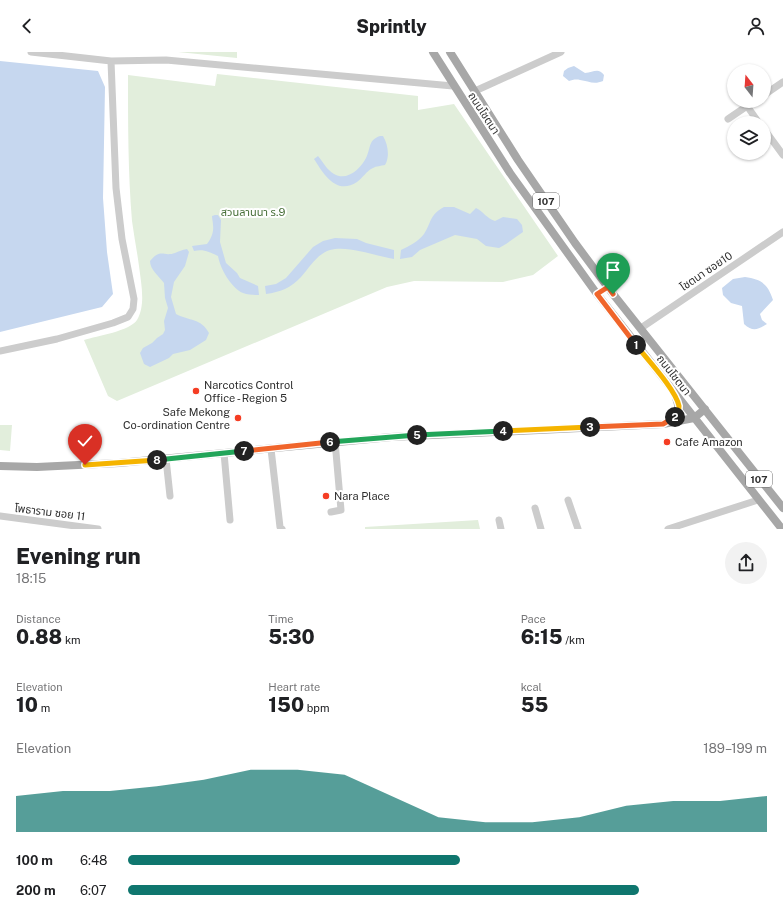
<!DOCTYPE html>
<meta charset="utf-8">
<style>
:root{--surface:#fff;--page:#f2f2f2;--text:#202124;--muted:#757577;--accent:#0f766e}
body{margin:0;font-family:"Public Sans","Noto Sans Thai",sans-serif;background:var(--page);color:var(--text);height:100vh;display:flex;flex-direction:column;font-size:15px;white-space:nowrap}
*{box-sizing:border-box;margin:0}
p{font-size:13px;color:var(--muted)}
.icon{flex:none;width:22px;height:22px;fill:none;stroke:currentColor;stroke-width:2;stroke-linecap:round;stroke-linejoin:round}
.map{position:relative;height:477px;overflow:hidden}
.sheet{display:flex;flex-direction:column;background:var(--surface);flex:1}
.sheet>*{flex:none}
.needle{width:26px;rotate:343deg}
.buttons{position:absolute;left:727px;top:12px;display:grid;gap:8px}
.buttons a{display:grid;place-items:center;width:44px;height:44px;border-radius:50%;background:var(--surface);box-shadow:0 1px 3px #0004;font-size:20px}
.pin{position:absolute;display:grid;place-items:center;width:34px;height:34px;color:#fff;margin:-41px -17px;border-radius:50% 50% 50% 0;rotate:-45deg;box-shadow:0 0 4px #0007}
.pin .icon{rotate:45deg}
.km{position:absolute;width:20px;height:20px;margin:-10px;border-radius:50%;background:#222;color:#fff;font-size:11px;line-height:20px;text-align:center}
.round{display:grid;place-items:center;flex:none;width:42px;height:42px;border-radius:21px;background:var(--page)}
.head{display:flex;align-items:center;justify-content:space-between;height:68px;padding:0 16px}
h1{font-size:22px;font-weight:800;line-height:30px}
.figures{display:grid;grid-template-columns:repeat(3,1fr);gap:6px;height:68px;padding:4px 16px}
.figures div{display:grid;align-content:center}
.figures b{font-size:20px;font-weight:800}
.figures small{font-size:11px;font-weight:400}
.figures p{font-size:11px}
.chart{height:112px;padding:8px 16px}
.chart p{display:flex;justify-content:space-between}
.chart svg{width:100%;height:72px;margin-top:4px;fill:var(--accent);opacity:.7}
ul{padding:0 16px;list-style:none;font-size:13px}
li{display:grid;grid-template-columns:64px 48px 1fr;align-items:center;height:30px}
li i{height:10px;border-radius:5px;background:var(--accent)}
header{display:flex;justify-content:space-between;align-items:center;height:52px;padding:0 16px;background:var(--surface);font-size:18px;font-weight:800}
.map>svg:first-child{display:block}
</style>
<header><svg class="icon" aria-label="back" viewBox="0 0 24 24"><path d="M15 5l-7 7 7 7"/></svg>Sprintly<svg class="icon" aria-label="person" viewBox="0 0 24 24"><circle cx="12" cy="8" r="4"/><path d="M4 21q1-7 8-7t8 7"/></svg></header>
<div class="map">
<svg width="783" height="477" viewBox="0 0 783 477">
<rect width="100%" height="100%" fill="#fff"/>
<path fill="#e2eedc" d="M 178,0 L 237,0 L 237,6 Z
M 217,22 L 418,44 L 418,58 L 454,52 L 558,204 L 533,223 L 503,230 L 414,229 L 387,235 L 117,349 L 108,344 L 84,288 C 97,284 130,279 137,268 C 146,253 141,231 139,214 C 137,199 134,184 132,169 C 128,120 128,72 128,23 L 215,34 Z
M 0,373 L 12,373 L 10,399 L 0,398 Z
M 478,468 L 480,477 L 365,477 L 365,475 Z"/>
<path fill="#c6d7ef" d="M 0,9 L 98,19 L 105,35 L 103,146 L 107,200 L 113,242 L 102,255 L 0,280 Z
M 574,14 L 585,21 C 593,21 598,15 604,23 L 603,29 C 594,33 588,29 580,28 C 576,27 572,28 569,29 L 563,24 L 564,19 L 568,16 Z
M 380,84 L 383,84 C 388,92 390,105 385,113 C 381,114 376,114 373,116 C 366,119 363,126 357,130 C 336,144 323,121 314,107 L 318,104 C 323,110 327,118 334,122 C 347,130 361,116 366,106 C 371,96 368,88 380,84 Z
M 444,155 L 454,155 L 470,162 L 476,156 C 484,160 486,166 495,169 L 503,165 L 517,167 L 522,173 L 523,180 L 506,192 L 499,196 L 486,194 L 477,187 L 455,183 L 420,198 L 412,205 L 400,207 L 401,198 C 409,194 418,190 424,182 C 432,170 429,163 444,155 Z
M 215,163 L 218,163 L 221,168 L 220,190 L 226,211 L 237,221 L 240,226 L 258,234 L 259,243 C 254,243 248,243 243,241 C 231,236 220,216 218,204 C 209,200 204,197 194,199 L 192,194 L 207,192 C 211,187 214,180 213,173 C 213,170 212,167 212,164 Z
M 335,186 L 357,187 L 366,191 L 394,198 L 394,207 C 375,204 348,193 330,198 C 317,202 310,215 301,225 C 291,236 280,240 266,242 L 265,234 L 276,232 L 286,226 L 313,195 L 323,189 Z
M 187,197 L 189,200 L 185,214 L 174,230 L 171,245 L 176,262 C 189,269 201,266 209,281 L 206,288 L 190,298 L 173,302 L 169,306 L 150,315 L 144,312 L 140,301 L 143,296 L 152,291 L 157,286 L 163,282 L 165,278 L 164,269 L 168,256 L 165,246 L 164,231 C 159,224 150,218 150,209 C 161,196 163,205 175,201 C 179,199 182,198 187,197 Z
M 745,225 C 761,227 768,232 773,248 L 760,262 L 762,268 L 767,272 C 757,278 753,280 744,272 L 742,254 L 731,251 L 723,243 L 722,236 L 733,227 Z"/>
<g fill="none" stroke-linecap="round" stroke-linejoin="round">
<path stroke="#ccc" stroke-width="7" d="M 31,0 L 111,9 L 166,8 L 453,34
M 475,39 L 561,0
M 764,43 L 783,30
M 747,54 L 755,49
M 728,67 L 747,54 L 759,71
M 764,77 L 783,103
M 641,276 L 783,180
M 0,299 L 57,287 L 113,271 L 128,265 L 133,257 L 134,247 L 122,187 L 116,136 L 111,9
M 271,397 L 280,475 L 282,477
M 224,401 L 230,468
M 166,407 L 170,444
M 568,448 L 578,477
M 535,456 L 541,477
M 331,460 L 341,458 L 335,389
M 0,464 L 98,477
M 499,468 L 501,477
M 668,477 L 758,448"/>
<path stroke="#a7a7a7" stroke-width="8" d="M 433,0 L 510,121 L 597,242 L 782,477
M 450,0 L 518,108 L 575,191 L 613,242 L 783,456
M 669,369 C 680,364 680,356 676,346
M 0,414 L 37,415 L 119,411 L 391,385 L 663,372 L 694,366 L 705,357"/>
</g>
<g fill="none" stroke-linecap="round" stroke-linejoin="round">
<g stroke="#fff" stroke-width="8">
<path id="split-1" d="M 613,242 L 608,235 L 597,242 L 636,293"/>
</g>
<g stroke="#fff" stroke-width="8">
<path id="split-2" d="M 636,293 C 647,307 676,338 679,354 C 679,358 678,362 675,365"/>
</g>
<g stroke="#fff" stroke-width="8">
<path id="split-3" d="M 590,375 L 663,372 L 675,365"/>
</g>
<g stroke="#fff" stroke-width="8">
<path id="split-4" d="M 503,379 L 590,375"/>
</g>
<g stroke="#fff" stroke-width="8">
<path id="split-5" d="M 417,383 L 503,379"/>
</g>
<g stroke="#fff" stroke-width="8">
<path id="split-6" d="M 330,390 L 417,383"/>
</g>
<g stroke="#fff" stroke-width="8">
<path id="split-7" d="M 244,399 L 330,390"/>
</g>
<g stroke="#fff" stroke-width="8">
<path id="split-8" d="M 157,408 L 244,399"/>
</g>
<g stroke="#fff" stroke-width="8">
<path id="split-9" d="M 85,413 L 157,408"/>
</g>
<use href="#split-1" stroke="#f0652b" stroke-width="5"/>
<use href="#split-2" stroke="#f5b400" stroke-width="5"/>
<use href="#split-3" stroke="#f0652b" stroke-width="5"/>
<use href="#split-4" stroke="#f5b400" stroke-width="5"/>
<use href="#split-5" stroke="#22a559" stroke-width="5"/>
<use href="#split-6" stroke="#22a559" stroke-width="5"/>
<use href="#split-7" stroke="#f0652b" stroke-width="5"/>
<use href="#split-8" stroke="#22a559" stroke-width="5"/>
<use href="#split-9" stroke="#f5b400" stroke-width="5"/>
</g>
<g fill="#f53d23" stroke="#fff" stroke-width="1.5">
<circle cx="196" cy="339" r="4"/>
<circle cx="238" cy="366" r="4"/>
<circle cx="667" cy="390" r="4"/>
<circle cx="326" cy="444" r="4"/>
</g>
<g text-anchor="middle" stroke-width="4" stroke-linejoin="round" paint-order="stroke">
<g fill="#fff" stroke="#6d6d6d" stroke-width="1">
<rect x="533" y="141" width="26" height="16" rx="3"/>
<rect x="746" y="419" width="26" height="16" rx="3"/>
</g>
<g font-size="10" font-weight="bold" fill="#2f2f2f">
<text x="546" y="153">107</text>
<text x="759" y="431">107</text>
</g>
<g font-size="11" fill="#2f2f2f" stroke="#fff">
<text transform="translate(484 61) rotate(57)" y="4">ถนนโชตนา</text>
<text transform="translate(706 219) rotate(-34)" y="4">โชตนา ซอย10</text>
<text transform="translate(674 323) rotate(52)" y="4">ถนนโชตนา</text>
<text transform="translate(50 460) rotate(7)" y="4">โพธาราม ซอย 11</text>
</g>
<g font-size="11" fill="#476f38" stroke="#fff">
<text x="253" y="164">สวนลานนา ร.9</text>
</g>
<g font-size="11" fill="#2f2f2f" stroke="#fff" text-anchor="start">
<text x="204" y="337">Narcotics Control<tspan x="204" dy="13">Office - Region 5</tspan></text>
<text x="230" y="364" text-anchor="end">Safe Mekong<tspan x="230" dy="13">Co-ordination Centre</tspan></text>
<text x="675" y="394">Cafe Amazon</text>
<text x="334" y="448">Nara Place</text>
</g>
</g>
</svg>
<div class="buttons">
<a><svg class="needle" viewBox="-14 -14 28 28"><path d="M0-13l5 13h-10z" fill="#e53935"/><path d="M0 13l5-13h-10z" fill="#757577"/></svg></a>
<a><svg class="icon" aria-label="layers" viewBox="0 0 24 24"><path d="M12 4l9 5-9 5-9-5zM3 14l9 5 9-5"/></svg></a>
</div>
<div class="pin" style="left:613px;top:242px;background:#1e9e55"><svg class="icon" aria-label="arrive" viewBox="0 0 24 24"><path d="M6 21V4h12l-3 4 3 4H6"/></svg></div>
<div class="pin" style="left:85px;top:413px;background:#d93025"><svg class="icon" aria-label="check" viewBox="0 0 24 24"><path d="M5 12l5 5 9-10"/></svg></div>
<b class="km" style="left:636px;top:293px">1</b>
<b class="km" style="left:675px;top:365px">2</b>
<b class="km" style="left:590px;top:375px">3</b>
<b class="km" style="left:503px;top:379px">4</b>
<b class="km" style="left:417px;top:383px">5</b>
<b class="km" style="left:330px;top:390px">6</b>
<b class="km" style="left:244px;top:399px">7</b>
<b class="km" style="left:157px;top:408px">8</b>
</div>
<section class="sheet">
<div class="head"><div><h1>Evening run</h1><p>18:15</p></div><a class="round"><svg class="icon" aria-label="share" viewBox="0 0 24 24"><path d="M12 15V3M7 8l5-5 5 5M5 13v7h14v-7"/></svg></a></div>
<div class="figures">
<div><p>Distance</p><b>0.88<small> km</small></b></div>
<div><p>Time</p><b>5:30</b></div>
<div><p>Pace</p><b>6:15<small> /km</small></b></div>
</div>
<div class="figures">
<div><p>Elevation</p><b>10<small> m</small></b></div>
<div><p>Heart rate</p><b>150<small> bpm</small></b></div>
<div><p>kcal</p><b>55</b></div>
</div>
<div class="chart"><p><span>Elevation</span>189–199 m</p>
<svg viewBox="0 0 160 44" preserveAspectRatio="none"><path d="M0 44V22L10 19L20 19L30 16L40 12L50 6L60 6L70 9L80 22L90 35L100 38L110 38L120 35L130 28L140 25L150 25L160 22V44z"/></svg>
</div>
<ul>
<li><b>100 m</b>6:48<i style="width:52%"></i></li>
<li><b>200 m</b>6:07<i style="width:80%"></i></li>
</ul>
</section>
